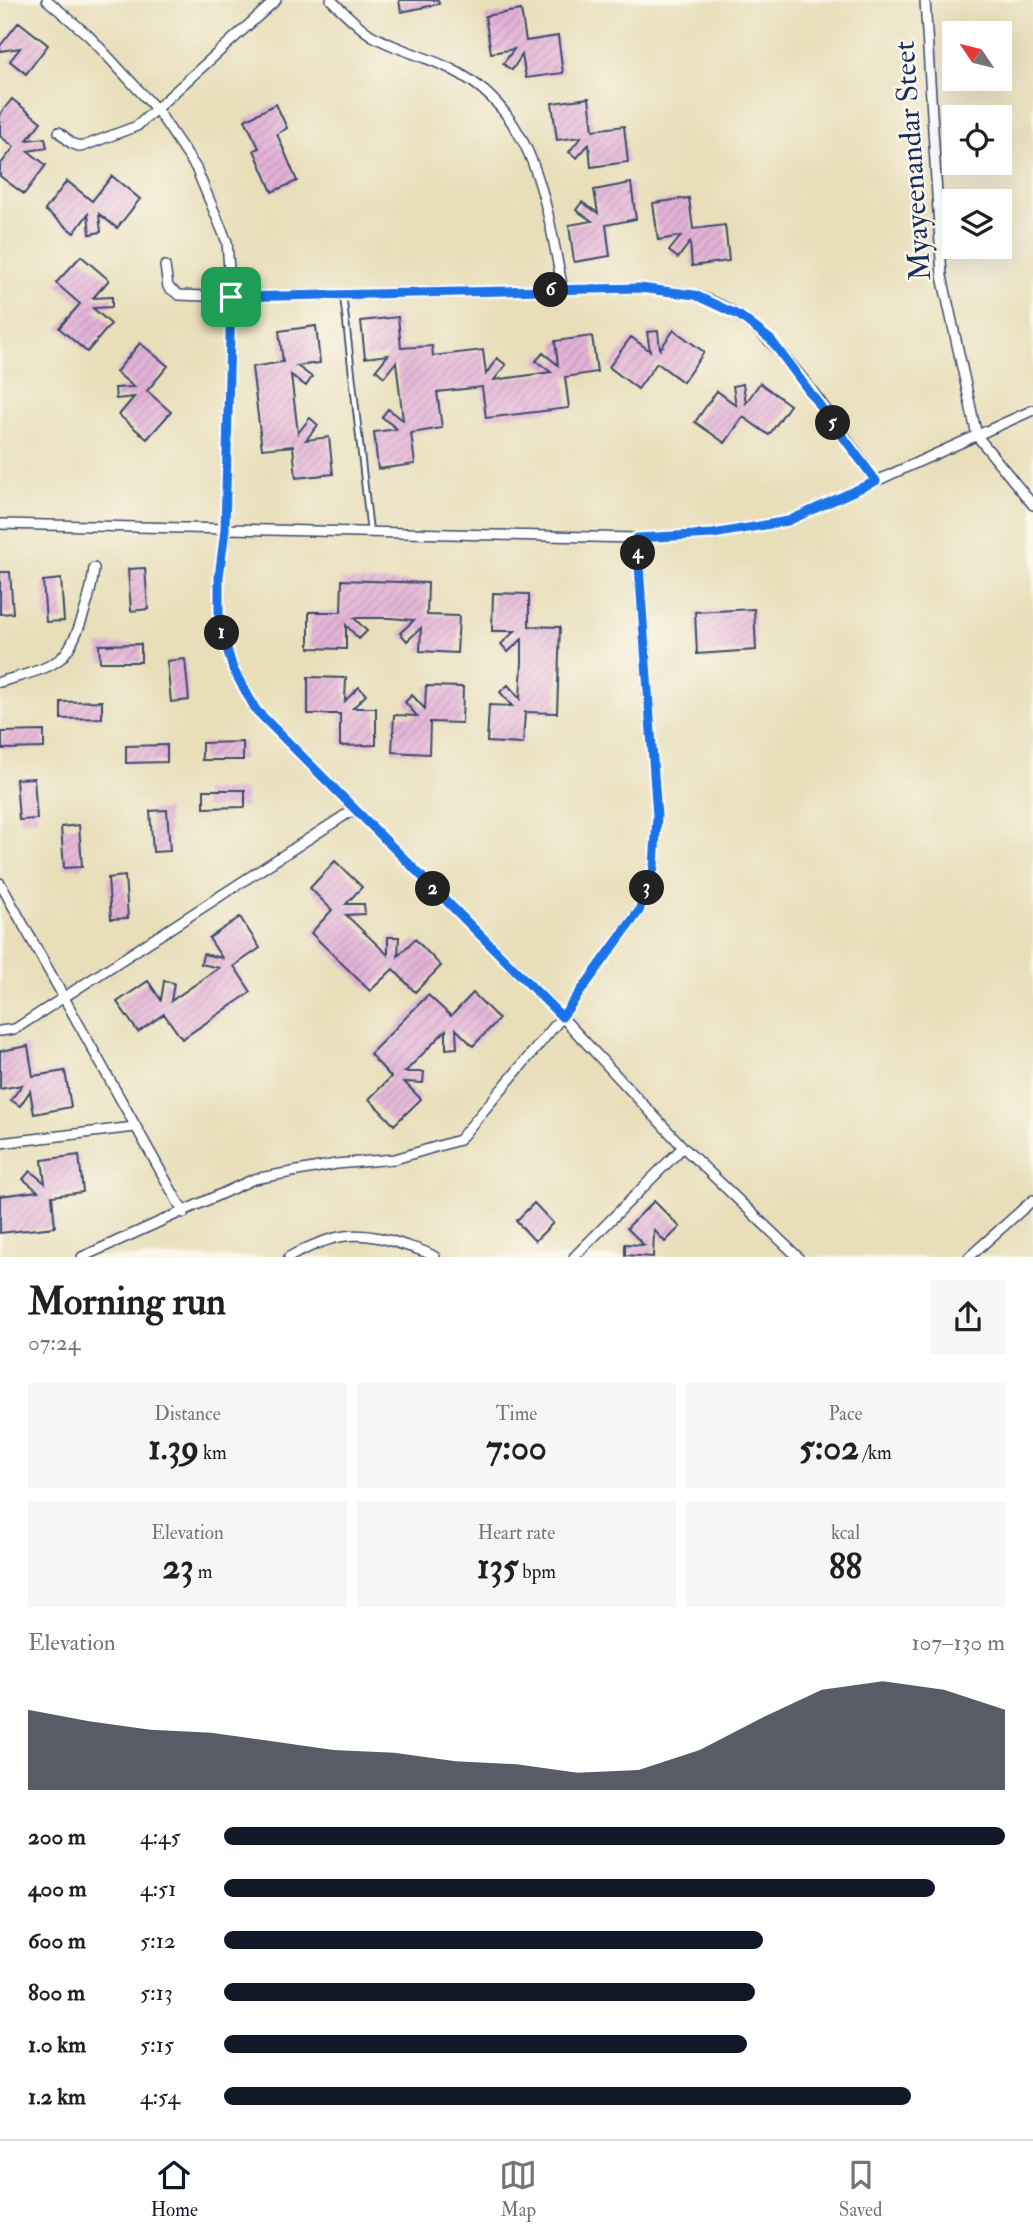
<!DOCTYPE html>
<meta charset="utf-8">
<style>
:root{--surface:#fff;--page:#f6f6f6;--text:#202124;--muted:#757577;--line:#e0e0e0;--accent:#111827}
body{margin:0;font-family:"IM FELL Double Pica",serif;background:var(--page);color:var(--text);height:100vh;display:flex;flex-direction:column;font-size:26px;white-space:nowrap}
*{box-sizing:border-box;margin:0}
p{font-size:23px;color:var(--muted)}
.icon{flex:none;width:38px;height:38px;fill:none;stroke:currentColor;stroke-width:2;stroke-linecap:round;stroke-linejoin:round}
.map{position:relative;height:1257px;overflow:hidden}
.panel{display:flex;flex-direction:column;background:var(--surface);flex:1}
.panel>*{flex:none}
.needle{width:46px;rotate:305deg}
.fabs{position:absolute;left:942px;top:21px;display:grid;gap:14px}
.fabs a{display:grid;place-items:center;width:70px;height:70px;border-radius:0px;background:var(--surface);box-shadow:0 7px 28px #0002;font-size:35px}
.pin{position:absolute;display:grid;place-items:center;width:60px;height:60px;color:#fff;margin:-30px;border-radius:14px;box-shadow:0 4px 10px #0006}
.km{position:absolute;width:35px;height:35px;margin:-18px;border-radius:50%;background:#222;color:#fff;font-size:19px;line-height:35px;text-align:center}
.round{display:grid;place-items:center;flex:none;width:74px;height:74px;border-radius:0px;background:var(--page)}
.summary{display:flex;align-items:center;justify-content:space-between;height:119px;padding:0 28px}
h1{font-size:38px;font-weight:700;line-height:52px}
.metrics{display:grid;grid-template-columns:repeat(3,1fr);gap:10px;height:119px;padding:7px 28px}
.metrics div{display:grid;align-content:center;border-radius:0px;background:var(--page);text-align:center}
.metrics b{font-size:35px;font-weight:700}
.metrics small{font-size:19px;font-weight:400}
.metrics p{font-size:19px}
.chart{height:196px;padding:14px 28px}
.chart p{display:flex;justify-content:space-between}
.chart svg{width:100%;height:126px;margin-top:7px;fill:var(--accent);opacity:.7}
ul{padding:0 28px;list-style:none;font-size:23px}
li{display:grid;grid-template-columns:112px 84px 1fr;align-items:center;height:52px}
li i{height:18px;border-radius:9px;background:var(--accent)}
.tab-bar{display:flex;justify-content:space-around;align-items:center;height:98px;border-top:2px solid var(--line);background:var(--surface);font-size:19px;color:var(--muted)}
.tab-bar a{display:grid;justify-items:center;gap:4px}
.tab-bar .selected{color:var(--accent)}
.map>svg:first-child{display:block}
</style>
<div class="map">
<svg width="1033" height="1257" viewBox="0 0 1033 1257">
<defs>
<pattern id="building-hatch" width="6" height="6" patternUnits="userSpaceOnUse" patternTransform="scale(1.75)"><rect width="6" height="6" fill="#e3b2d6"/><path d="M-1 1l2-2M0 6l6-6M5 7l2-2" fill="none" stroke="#c299ba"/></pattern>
</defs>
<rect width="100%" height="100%" fill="#fbf7ec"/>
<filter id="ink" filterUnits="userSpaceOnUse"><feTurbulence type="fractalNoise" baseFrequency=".0143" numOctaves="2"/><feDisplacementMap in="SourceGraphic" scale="14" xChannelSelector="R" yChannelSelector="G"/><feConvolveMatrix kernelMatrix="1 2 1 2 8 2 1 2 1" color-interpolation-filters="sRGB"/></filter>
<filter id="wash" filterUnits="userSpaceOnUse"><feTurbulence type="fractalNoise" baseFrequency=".00686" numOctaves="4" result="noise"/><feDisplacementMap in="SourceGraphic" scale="28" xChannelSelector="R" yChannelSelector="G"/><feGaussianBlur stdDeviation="1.57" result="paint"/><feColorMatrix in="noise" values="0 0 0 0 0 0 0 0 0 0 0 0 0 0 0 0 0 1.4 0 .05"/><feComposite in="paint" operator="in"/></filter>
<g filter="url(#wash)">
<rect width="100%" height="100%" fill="#e8deb9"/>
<g id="blocks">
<path fill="url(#building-hatch)" d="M 399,0 L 438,0 L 439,4 L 401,12 Z
M 521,10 L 526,41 L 558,36 L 563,73 L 526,78 L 522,55 L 512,70 L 503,64 L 514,49 L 491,53 L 485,16 Z
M 19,22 L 48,45 L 26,74 L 10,61 L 20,48 L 0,51 L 0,46 Z
M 589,98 L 593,130 L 624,126 L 628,162 L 591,167 L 589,144 L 577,158 L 569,152 L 581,137 L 557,140 L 552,103 Z
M 12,99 L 41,122 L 27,140 L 45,138 L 47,148 L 28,151 L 46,165 L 24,194 L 0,176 L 0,165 L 14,147 L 0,136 L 0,114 Z
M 276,104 L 287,128 L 277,134 L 297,181 L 272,192 L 254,150 L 259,148 L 245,120 Z
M 112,176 L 140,199 L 117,228 L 99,214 L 101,232 L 90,234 L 88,214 L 74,233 L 45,210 L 67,181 L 92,201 Z
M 631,183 L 636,219 L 606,225 L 610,256 L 574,262 L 569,225 L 592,221 L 576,210 L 582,202 L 598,213 L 594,190 Z
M 689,198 L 693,229 L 725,225 L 729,261 L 692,266 L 690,242 L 678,258 L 669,251 L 681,236 L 658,240 L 653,203 Z
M 81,256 L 109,280 L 93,298 L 112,297 L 112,307 L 93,308 L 111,324 L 87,352 L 59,328 L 80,304 L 56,283 Z
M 398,317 L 401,348 L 432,346 L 433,356 L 483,350 L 486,374 L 497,358 L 506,365 L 494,380 L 551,372 L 536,361 L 543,353 L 558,365 L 555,341 L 592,336 L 597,372 L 565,377 L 569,408 L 486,418 L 482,387 L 437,392 L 442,428 L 411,433 L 415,464 L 378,469 L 374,432 L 397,429 L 382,417 L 388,409 L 403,420 L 396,362 L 384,377 L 376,370 L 388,355 L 365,358 L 361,321 Z
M 316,326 L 320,363 L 297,366 L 312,377 L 306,386 L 291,375 L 298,433 L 310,418 L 318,425 L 306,440 L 329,437 L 333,474 L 296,478 L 293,446 L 262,449 L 252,367 L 283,362 L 279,331 Z
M 674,330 L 704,352 L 683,382 L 657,363 L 638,389 L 609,367 L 631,337 L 650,351 L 647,332 L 658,331 L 660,349 Z
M 140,343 L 168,366 L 147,391 L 171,412 L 147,439 L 119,415 L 134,397 L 116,399 L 115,388 L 134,387 L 116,372 Z
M 760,383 L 790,405 L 769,435 L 743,417 L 725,443 L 695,422 L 717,391 L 736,405 L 733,386 L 743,384 L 746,403 Z
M 145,568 L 148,609 L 131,611 L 128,569 Z
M 0,572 L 10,572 L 13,613 L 0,614 Z
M 61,579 L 64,621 L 46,622 L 43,581 Z
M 342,580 L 428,583 L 427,615 L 459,616 L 457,653 L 420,651 L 421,628 L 407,641 L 400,633 L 414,620 L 390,618 L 354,618 L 367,631 L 359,639 L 346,625 L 346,649 L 309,648 L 309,612 L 341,612 Z
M 493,593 L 529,594 L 529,626 L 560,627 L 557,713 L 525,712 L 523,744 L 487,742 L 489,705 L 512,706 L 500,692 L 508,685 L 520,699 L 522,662 L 522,639 L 508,652 L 501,644 L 515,631 L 492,631 Z
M 754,609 L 756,650 L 697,654 L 695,612 Z
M 141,644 L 141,662 L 100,662 L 99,645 Z
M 185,659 L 189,700 L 171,702 L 167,661 Z
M 308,677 L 346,678 L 345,701 L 359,687 L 366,695 L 353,708 L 376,708 L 376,745 L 340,746 L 340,714 L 308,714 Z
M 426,686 L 463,687 L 462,723 L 430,722 L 429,754 L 392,752 L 394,715 L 417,716 L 405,702 L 412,695 L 425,709 Z
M 102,701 L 102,718 L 61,719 L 61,702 Z
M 44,731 L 44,748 L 2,749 L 2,732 Z
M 243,742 L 243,760 L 202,760 L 202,743 Z
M 167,745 L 167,762 L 126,763 L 126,746 Z
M 34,778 L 37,819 L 19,820 L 16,779 Z
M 204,790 L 245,790 L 245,807 L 204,808 Z
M 167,810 L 170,851 L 153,852 L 150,811 Z
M 79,825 L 82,867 L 64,868 L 61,827 Z
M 335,861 L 362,887 L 346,904 L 364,904 L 365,914 L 346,915 L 388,955 L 388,937 L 399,937 L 398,956 L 415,939 L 441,966 L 415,992 L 393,969 L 370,991 L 311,933 L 332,910 L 310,888 Z
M 125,876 L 128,918 L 111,919 L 108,878 Z
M 240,917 L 260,948 L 234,966 L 251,992 L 182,1039 L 164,1014 L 138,1032 L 117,1002 L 148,981 L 161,1000 L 164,981 L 174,983 L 171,1001 L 219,968 L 201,964 L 203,954 L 222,958 L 209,938 Z
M 473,993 L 499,1019 L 473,1046 L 456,1029 L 457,1048 L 446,1049 L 446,1030 L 405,1072 L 424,1072 L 423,1083 L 404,1082 L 421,1099 L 394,1125 L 369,1099 L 391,1077 L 370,1054 L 428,995 L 451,1016 Z
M 28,1046 L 33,1076 L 65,1071 L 71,1107 L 34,1114 L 30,1091 L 20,1106 L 11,1100 L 22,1085 L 0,1089 L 0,1051 Z
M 79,1155 L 83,1192 L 52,1196 L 55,1227 L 0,1233 L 0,1196 L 38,1191 L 23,1179 L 30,1171 L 45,1183 L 42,1160 Z
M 654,1201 L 680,1227 L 665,1242 L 654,1230 L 653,1257 L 625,1255 L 625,1244 L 644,1245 L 627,1228 Z
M 534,1203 L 553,1223 L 535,1241 L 516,1221 Z"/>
</g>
</g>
<g filter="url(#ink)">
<use href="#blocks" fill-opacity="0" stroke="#3a496c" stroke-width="2"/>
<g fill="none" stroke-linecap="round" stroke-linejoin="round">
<g stroke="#3a496c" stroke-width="8">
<path id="lane" d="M 343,295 L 370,532"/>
</g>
<g stroke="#3a496c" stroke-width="12">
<path id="street" d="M 47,0 L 89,36 L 157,110 L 196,168 L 227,242 L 231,297 L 225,530 L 219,577 L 219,621 L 233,669 L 256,710 L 562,1017 L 683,1147 L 798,1257
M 331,0 C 343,11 357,26 371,35 C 395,49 424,56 449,68 C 537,110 546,205 563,290
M 925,0 L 942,276 L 977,436 L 1033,505
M 59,132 L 71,143 L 81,147 L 137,126 L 276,0
M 165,266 L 168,287 L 179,295 L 231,297 L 640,288 C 657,290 675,291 693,295 C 771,312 831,420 876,481
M 0,524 L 637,538 L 713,534 L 788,521 L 1033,410
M 0,682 C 18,676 46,671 61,658 C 78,642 92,591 94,568
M 0,883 L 184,1213
M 0,1031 L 15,1029 L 353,810
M 0,1143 L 135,1127
M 82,1257 L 254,1179 L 336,1164 L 395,1159 L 459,1140 L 562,1017 L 639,911 L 654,868 L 657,816 L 637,538
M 289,1257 C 332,1234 357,1228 404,1245 C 414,1248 426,1251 435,1257
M 574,1257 L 683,1147
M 969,1257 L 1033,1200"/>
</g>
<use href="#lane" stroke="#fff" stroke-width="4.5"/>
<use href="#street" stroke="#fff" stroke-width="9"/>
</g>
</g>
<g fill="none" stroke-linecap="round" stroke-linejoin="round" filter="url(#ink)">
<g stroke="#fff" stroke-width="14">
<path id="route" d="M 640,288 L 695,295 L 740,316 L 771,340 L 876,481 L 788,521 L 713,534 L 637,538 L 657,816 L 654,868 L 639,911 L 562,1017 L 256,710 L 233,669 L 219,621 L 219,577 L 225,530 L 231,297 Z"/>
</g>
<use href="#route" stroke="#1a73e8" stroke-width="9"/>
</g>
<g text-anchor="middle" stroke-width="5" stroke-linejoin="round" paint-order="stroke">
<g font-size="30" fill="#1b2f5e" stroke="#fbf7ec">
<text transform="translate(912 161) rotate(-94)" y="10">Myayeenandar Steet</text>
</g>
</g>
</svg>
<div class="fabs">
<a><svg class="needle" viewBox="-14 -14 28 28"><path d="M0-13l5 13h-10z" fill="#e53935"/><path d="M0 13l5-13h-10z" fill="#757577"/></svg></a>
<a><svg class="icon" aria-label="locate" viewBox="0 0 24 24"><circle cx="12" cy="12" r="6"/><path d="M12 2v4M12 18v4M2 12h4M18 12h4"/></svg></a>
<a><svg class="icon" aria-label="layers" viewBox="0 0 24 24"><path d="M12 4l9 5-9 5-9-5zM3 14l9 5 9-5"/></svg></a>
</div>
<div class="pin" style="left:231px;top:297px;background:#1e9e55"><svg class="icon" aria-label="arrive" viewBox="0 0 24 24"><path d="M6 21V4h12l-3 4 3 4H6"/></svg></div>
<b class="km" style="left:222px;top:633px">1</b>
<b class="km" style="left:433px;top:889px">2</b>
<b class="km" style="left:647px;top:888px">3</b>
<b class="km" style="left:638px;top:553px">4</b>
<b class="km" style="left:833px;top:423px">5</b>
<b class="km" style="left:551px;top:290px">6</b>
</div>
<section class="panel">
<div class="summary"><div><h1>Morning run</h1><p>07:24</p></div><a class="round"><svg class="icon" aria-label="share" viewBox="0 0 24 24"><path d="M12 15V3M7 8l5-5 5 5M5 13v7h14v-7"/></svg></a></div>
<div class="metrics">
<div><p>Distance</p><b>1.39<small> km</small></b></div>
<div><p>Time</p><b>7:00</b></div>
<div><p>Pace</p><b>5:02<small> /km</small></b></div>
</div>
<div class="metrics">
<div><p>Elevation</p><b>23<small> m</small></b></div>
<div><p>Heart rate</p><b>135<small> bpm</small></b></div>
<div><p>kcal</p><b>88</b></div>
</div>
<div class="chart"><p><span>Elevation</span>107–130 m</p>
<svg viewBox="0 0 160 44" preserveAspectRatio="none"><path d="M0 44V16L10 20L20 23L30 24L40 27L50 30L60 31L70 34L80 35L90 38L100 37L110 30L120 19L130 9L140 6L150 9L160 16V44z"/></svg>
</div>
<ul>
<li><b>200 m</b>4:45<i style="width:100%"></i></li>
<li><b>400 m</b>4:51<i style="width:91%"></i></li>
<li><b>600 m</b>5:12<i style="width:69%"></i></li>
<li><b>800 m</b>5:13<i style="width:68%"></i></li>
<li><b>1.0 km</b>5:15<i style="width:67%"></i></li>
<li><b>1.2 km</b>4:54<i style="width:88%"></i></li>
</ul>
</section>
<nav class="tab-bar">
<a class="selected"><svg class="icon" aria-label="home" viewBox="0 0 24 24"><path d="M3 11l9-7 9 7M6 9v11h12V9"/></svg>Home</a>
<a><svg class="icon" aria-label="map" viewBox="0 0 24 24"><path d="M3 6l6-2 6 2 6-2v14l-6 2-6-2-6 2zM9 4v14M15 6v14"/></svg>Map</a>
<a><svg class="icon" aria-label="saved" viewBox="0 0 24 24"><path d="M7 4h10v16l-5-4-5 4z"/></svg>Saved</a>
</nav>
